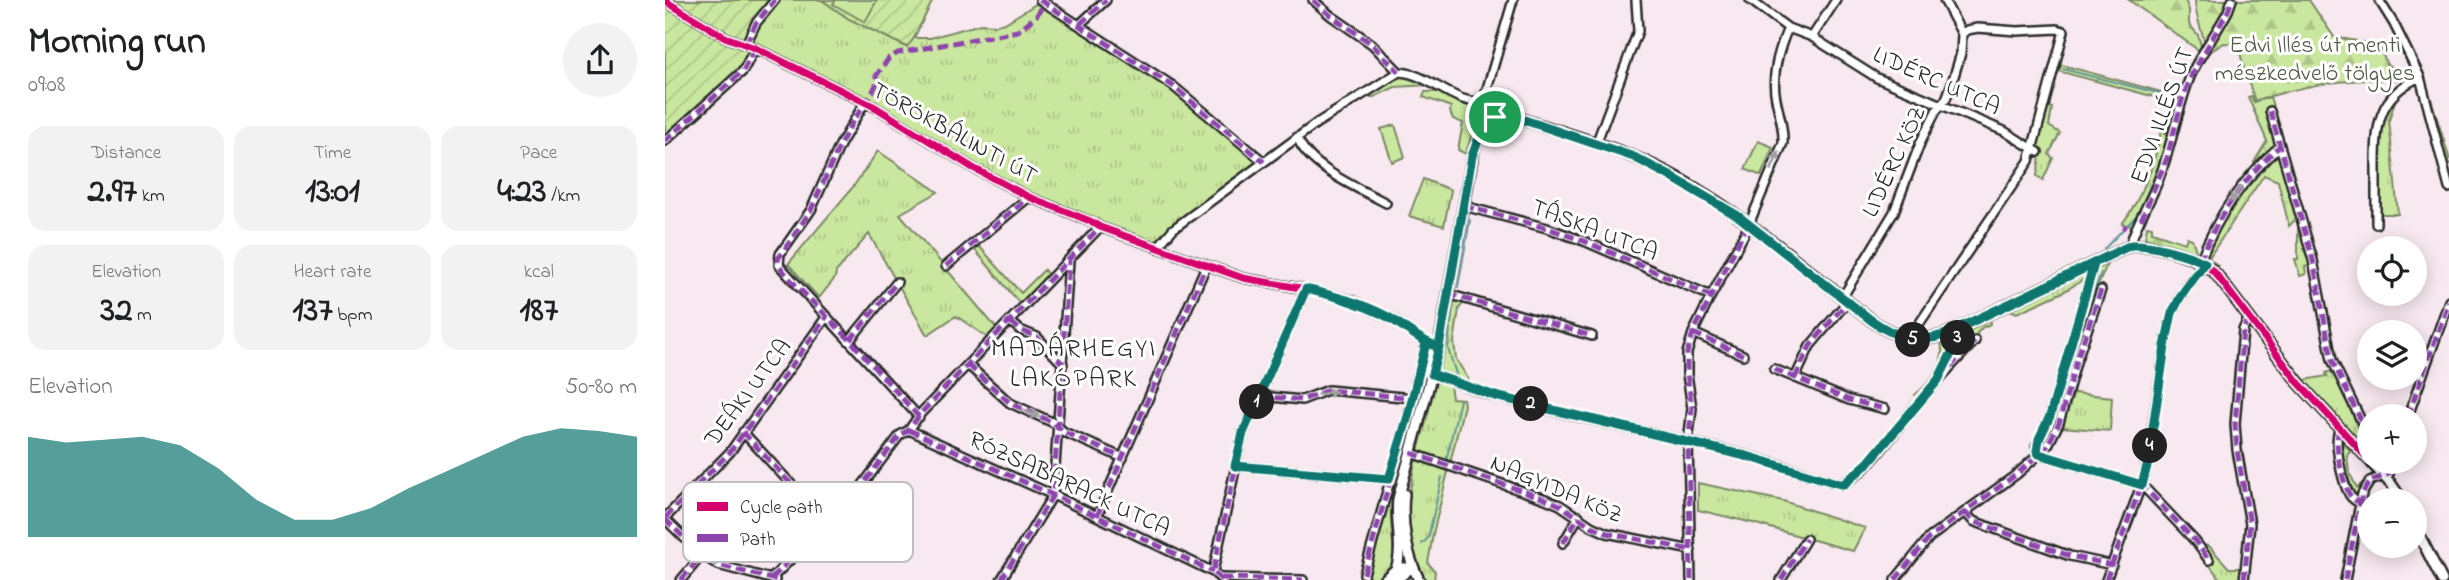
<!DOCTYPE html>
<meta charset="utf-8">
<style>
:root{--surface:#fff;--page:#f2f2f2;--text:#202124;--muted:#757577;--accent:#0f766e}
body{margin:0;font-family:"Indie Flower",sans-serif;background:var(--page);color:var(--text);height:100vh;display:flex;flex-direction:column;font-size:26px;white-space:nowrap}
*{box-sizing:border-box;margin:0}
p{font-size:23px;color:var(--muted)}
.icon{flex:none;width:38px;height:38px;fill:none;stroke:currentColor;stroke-width:2;stroke-linecap:round;stroke-linejoin:round}
.map{position:relative;flex:1;overflow:hidden}
.sheet{display:flex;flex-direction:column;background:var(--surface);width:665px}
.sheet>*{flex:none}
.buttons{position:absolute;left:1692px;top:236px;display:grid;gap:14px}
.buttons a{display:grid;place-items:center;width:70px;height:70px;border-radius:50%;background:var(--surface);box-shadow:0 4px 18px #0003;font-size:35px}
.pin{position:absolute;display:grid;place-items:center;width:60px;height:60px;color:#fff;margin:-30px;border:4px solid #fff;border-radius:50%;box-shadow:0 2px 7px #0007}
.km{position:absolute;width:35px;height:35px;margin:-18px;border-radius:50%;background:#222;color:#fff;font-size:19px;line-height:35px;text-align:center}
.round{display:grid;place-items:center;flex:none;width:74px;height:74px;border-radius:37px;background:var(--page)}
.head{display:flex;align-items:center;justify-content:space-between;height:119px;padding:0 28px}
h1{font-size:38px;font-weight:700;line-height:52px}
.figures{display:grid;grid-template-columns:repeat(3,1fr);gap:10px;height:119px;padding:7px 28px}
.figures div{display:grid;align-content:center;border-radius:18px;background:var(--page);text-align:center}
.figures b{font-size:35px;font-weight:700}
.figures small{font-size:19px;font-weight:400}
.figures p{font-size:19px}
.chart{height:196px;padding:14px 28px}
.chart p{display:flex;justify-content:space-between}
.chart svg{width:100%;height:126px;margin-top:7px;fill:var(--accent);opacity:.7}
main{display:flex;flex:1;min-height:0}
.map>svg:first-child{display:block}
</style>
<main>
<section class="sheet">
<div class="head"><div><h1>Morning run</h1><p>09:08</p></div><a class="round"><svg class="icon" aria-label="share" viewBox="0 0 24 24"><path d="M12 15V3M7 8l5-5 5 5M5 13v7h14v-7"/></svg></a></div>
<div class="figures">
<div><p>Distance</p><b>2.97<small> km</small></b></div>
<div><p>Time</p><b>13:01</b></div>
<div><p>Pace</p><b>4:23<small> /km</small></b></div>
</div>
<div class="figures">
<div><p>Elevation</p><b>32<small> m</small></b></div>
<div><p>Heart rate</p><b>137<small> bpm</small></b></div>
<div><p>kcal</p><b>187</b></div>
</div>
<div class="chart"><p><span>Elevation</span>50–80 m</p>
<svg viewBox="0 0 160 44" preserveAspectRatio="none"><path d="M0 44V9L10 11L20 10L30 9L40 12L50 20L60 31L70 38L80 38L90 34L100 27L110 21L120 15L130 9L140 6L150 7L160 9V44z"/></svg>
</div>
</section>
<div class="map">
<svg width="1784" height="580" viewBox="0 0 1784 580">
<defs>
<pattern id="grass-tufts" width="24" height="20" patternUnits="userSpaceOnUse" patternTransform="scale(1.75)"><rect width="24" height="20" fill="#cae79f"/><path d="M3 7l-1-3M5 7V3M7 7l1-3M15 17l-1-3M17 17v-4M19 17l1-3" fill="none" stroke="#aec689"/></pattern>
<pattern id="forest-firs" width="22" height="20" patternUnits="userSpaceOnUse" patternTransform="scale(1.75)"><rect width="22" height="20" fill="#cae79f"/><path d="M5 1l3.5 6h-7zM16 11l3.5 6h-7z" fill="#aec689"/></pattern>
<pattern id="garden-furrows" width="10" height="10" patternUnits="userSpaceOnUse" patternTransform="scale(1.75)"><rect width="10" height="10" fill="#cae79f"/><path d="M-1 1l2-2M0 10L10 0M9 11l2-2" fill="none" stroke="#aec689"/></pattern>
</defs>
<rect width="100%" height="100%" fill="#f8e8f0"/>
<filter id="ink" filterUnits="userSpaceOnUse"><feTurbulence type="fractalNoise" baseFrequency=".0143" numOctaves="2"/><feDisplacementMap in="SourceGraphic" scale="14" xChannelSelector="R" yChannelSelector="G"/><feConvolveMatrix kernelMatrix="1 2 1 2 8 2 1 2 1" color-interpolation-filters="sRGB"/></filter>
<g filter="url(#ink)">
<path fill="url(#grass-tufts)" stroke="#7a8965" stroke-width="2" d="M 110,0 L 157,0 L 184,19 L 241,47 L 249,38 L 265,38 L 316,24 L 331,25 L 340,23 L 376,1 L 479,65 L 599,162 L 508,229 L 492,248 L 364,197 L 210,107 L 81,44 Z
M 1397,65 L 1511,96 L 1512,96 L 1509,102 L 1393,71 Z
M 735,75 L 744,75 L 762,83 L 762,85 L 730,87 L 709,97 L 701,97 L 705,92 Z
M 760,92 L 777,92 L 819,110 L 820,118 L 806,137 L 801,154 L 793,150 L 798,123 L 788,119 L 785,112 L 786,107 L 758,97 Z
M 1586,96 L 1589,102 L 1605,97 L 1619,142 L 1592,165 L 1589,162 L 1602,141 L 1583,97 Z
M 1731,98 L 1724,120 L 1733,214 L 1714,214 C 1714,187 1705,114 1731,98 Z
M 1767,102 L 1784,157 L 1784,181 L 1765,104 Z
M 1382,106 L 1387,108 L 1384,126 L 1395,133 L 1384,154 L 1388,158 L 1378,180 L 1372,176 C 1373,164 1378,156 1370,147 Z
M 1503,127 L 1506,128 C 1499,164 1484,194 1468,226 L 1457,224 C 1477,197 1490,164 1496,131 L 1501,133 Z
M 1614,149 L 1634,216 L 1624,226 L 1613,181 L 1599,175 L 1545,256 L 1545,259 L 1553,266 L 1551,268 L 1541,259 C 1549,217 1586,179 1614,149 Z
M 213,151 L 273,192 L 235,214 L 332,329 L 323,338 L 291,316 L 262,335 L 204,234 L 171,272 L 170,278 L 154,298 L 123,264 L 188,187 Z
M 758,179 L 786,190 L 779,226 L 744,216 Z
M 1636,219 L 1646,265 L 1640,267 L 1641,274 L 1635,276 L 1630,259 L 1633,259 L 1633,225 Z
M 314,246 L 356,293 L 379,270 L 384,276 L 356,305 L 310,250 Z
M 1442,264 L 1421,316 L 1410,353 L 1406,352 L 1430,270 Z
M 1421,274 L 1424,274 L 1424,276 L 1398,292 L 1352,313 L 1345,310 Z
M 792,300 L 800,301 L 794,309 L 789,342 L 791,359 L 807,385 L 779,375 L 775,372 L 774,366 L 785,307 Z
M 1325,320 L 1326,323 L 1321,327 L 1319,326 L 1312,333 L 1313,336 L 1284,365 L 1297,334 Z
M 1291,337 C 1289,352 1267,392 1252,397 L 1250,395 C 1266,381 1281,366 1276,342 Z
M 1613,346 L 1640,380 L 1662,376 L 1661,373 L 1667,371 L 1700,441 L 1704,445 L 1704,455 L 1652,400 L 1612,348 Z
M 763,349 L 767,352 L 767,354 L 726,508 C 724,524 732,555 727,567 C 725,571 718,577 715,580 L 694,580 L 696,577 L 701,576 Z
M 778,381 L 785,386 L 787,398 L 798,399 L 799,405 L 768,534 L 763,563 L 770,571 L 769,580 L 761,580 C 723,510 757,453 770,383 Z
M 1409,393 L 1447,397 L 1445,431 L 1397,427 Z
M 1673,437 L 1686,451 L 1682,455 L 1684,472 L 1692,488 L 1707,474 L 1710,475 L 1696,486 L 1695,493 L 1691,496 L 1682,486 Z
M 1033,483 L 1118,501 L 1200,528 L 1188,551 L 1084,522 L 1033,510 Z
M 1536,545 L 1544,546 L 1564,568 L 1577,568 L 1575,580 L 1556,580 L 1543,563 L 1545,559 Z"/>
<path fill="url(#forest-firs)" stroke="#7a8965" stroke-width="2" d="M 1464,0 L 1520,0 L 1524,10 L 1524,24 L 1533,35 L 1537,49 L 1540,45 C 1537,29 1530,17 1530,0 L 1644,0 L 1669,37 L 1714,45 L 1722,65 L 1741,73 L 1736,80 C 1681,78 1642,84 1590,101 L 1580,72 L 1573,44 L 1559,43 L 1540,55 Z
M 1482,226 L 1487,227 L 1487,232 L 1520,243 L 1522,237 L 1527,239 L 1531,251 L 1530,253 L 1480,238 Z"/>
<path fill="url(#garden-furrows)" stroke="#7a8965" stroke-width="2" d="M 0,0 L 110,0 L 81,44 L 90,48 L 85,61 L 0,141 Z
M 157,0 L 268,0 L 249,38 L 242,47 L 184,19 Z"/>
<path fill="#cae79f" stroke="#7a8965" stroke-width="2" d="M 171,0 L 212,0 L 200,22 L 168,4 Z
M 730,125 L 740,157 L 727,162 L 716,129 Z
M 1093,141 L 1108,147 L 1096,176 L 1080,169 Z"/>
<g fill="none" stroke-linecap="round" stroke-linejoin="round">
<path stroke="#65959c" stroke-width="2" d="M 1398,69 L 1512,98 L 1501,146
M 1439,249 L 1473,214 L 1496,162
M 793,287 L 805,220
M 786,324 L 788,307
M 785,328 L 783,349 L 793,380
M 1408,352 L 1420,312 L 1436,273
M 1381,433 L 1391,412 L 1405,363
M 781,461 L 795,400
M 757,544 L 763,538 L 777,477"/>
<g stroke="#2b2b2b" stroke-width="12">
<path id="minor" d="M 375,0 L 508,86 L 599,162
M 648,0 L 665,15 L 707,44 L 734,72
M 1085,0 L 1123,28 L 1147,37 L 1212,78 L 1339,131 L 1373,152
M 1714,0 L 1729,24 L 1755,77 L 1784,188
M 0,1 L 60,37 L 90,48 L 210,107 L 308,168 L 364,197 L 425,221 L 435,227 L 578,278 L 641,289 L 686,300 L 731,321 L 761,343 L 774,347
M 415,24 L 441,0
M 1147,37 L 1171,0
M 81,44 L 91,23 L 110,0
M 200,102 L 175,145 L 146,210 L 115,254 L 114,265 L 254,417
M 1605,111 L 1648,260 L 1667,360 L 1704,437
M 830,117 L 822,101 L 821,92 L 848,0
M 632,137 C 644,168 693,188 721,203
M 0,141 L 78,71 L 90,48
M 931,144 L 973,31 L 971,0
M 799,206 L 882,228 L 919,241 L 1046,296
M 1711,224 C 1711,205 1711,187 1711,168 C 1711,126 1712,96 1755,77
M 1466,245 C 1465,236 1486,199 1491,186 C 1506,151 1511,113 1525,77 C 1535,54 1551,34 1563,11 L 1567,0
M 492,248 L 508,229 L 652,123 L 734,72 C 765,73 791,108 822,101
M 1535,261 C 1552,217 1579,177 1615,146
M 281,266 L 364,197
M 783,294 L 927,336
M 1177,298 L 1229,212 L 1256,141 L 1271,111 L 1281,99 L 1287,83 L 1296,53 L 1297,34 L 1279,0
M 346,322 L 355,330 L 372,337 L 398,364
M 1028,333 L 1078,355
M 185,340 L 232,282
M 1248,340 L 1250,330 L 1364,161 L 1399,31 L 1392,29 L 1352,31 L 1313,28 L 1302,30 L 1297,34
M 303,365 L 345,403 L 389,423 L 399,432 L 458,458
M 1109,369 L 1184,400 L 1220,409
M 1279,371 C 1284,358 1297,343 1291,329
M 767,374 C 790,381 810,391 833,397 C 916,418 1000,436 1083,456 C 1114,464 1144,475 1175,484 C 1202,476 1229,432 1247,410 C 1268,386 1288,363 1310,341
M 1130,378 L 1145,346 L 1182,302
M 596,393 L 606,397 L 637,400 L 663,390 L 748,398
M 1743,416 L 1784,301
M 1675,429 C 1667,439 1678,486 1686,497 C 1689,500 1691,501 1696,504
M 244,430 L 388,495 L 548,572
M 78,432 L 162,523
M 746,453 L 878,498 L 895,505 L 926,526 L 942,533 L 1026,550
M 1374,454 L 1477,485 L 1530,541 L 1544,560
M 1374,454 L 1371,447 L 1385,416 L 1429,264
M 570,466 L 724,479
M 1300,512 L 1308,521 L 1405,556 L 1447,565
M 432,516 L 541,266
M 0,518 L 65,452 L 162,316
M 0,519 L 37,555 L 53,565 L 110,580
M 898,543 L 914,516
M 699,574 L 743,416 L 761,343
M 107,578 L 190,495 L 235,435 L 244,430 L 255,414 L 435,227
M 557,578 L 638,580
M 16,580 L 37,555
M 336,580 L 388,495 L 404,261
M 557,580 L 548,572 L 578,433 L 641,289
M 1026,580 L 1023,443 L 1027,408 L 1022,374 L 1022,353 L 1028,333 L 1046,296 L 1082,229 L 1118,143 C 1119,127 1114,115 1111,99 C 1106,76 1114,49 1123,28
M 1116,580 L 1141,539
M 1230,580 L 1264,538 L 1352,474 L 1382,447 L 1394,423 L 1412,359 L 1436,290
M 1441,580 L 1480,475 L 1500,346 L 1507,313 L 1517,294 L 1540,263
M 1579,580 L 1585,524 L 1572,450 L 1570,424 L 1578,330 L 1584,317
M 1680,580 L 1697,494 L 1705,481 L 1724,474 L 1728,462"/>
</g>
<g stroke="#2b2b2b" stroke-width="14">
<path id="tertiary" d="M 1706,462 L 1726,484 L 1737,500
M 739,494 C 736,522 741,554 754,580
M 1750,527 L 1777,580
M 731,569 C 739,548 730,521 733,499 L 774,347 L 807,159 C 811,138 822,112 847,116 C 887,129 929,141 969,157 C 1055,192 1133,263 1206,320 C 1231,338 1254,345 1284,333 L 1466,245 C 1491,244 1534,256 1551,274 L 1633,382 L 1704,460
M 719,580 L 731,569 L 747,567
M 731,580 L 747,567"/>
</g>
<use href="#minor" stroke="#fff" stroke-width="7"/>
<use href="#tertiary" stroke="#fff" stroke-width="9"/>
<path stroke="#8e44ad" stroke-width="5" stroke-dasharray="10 5" stroke-linecap="butt" d="M 375,0 L 508,86 L 599,162
M 648,0 L 665,15 L 707,44 L 734,72
M 415,24 L 441,0
M 81,44 L 91,23 L 110,0
M 1605,111 L 1648,260 L 1667,360 L 1704,437
M 0,141 L 78,71 L 90,48
M 799,206 L 882,228 L 919,241 L 1046,296
M 1476,220 L 1502,158 L 1517,100 L 1527,74 L 1563,11 L 1567,0
M 1458,226 L 1462,228
M 1535,261 C 1552,217 1579,177 1615,146
M 281,266 L 364,197
M 783,294 L 927,336
M 346,322 L 355,330 L 372,337 L 398,364
M 1028,333 L 1078,355
M 185,340 L 232,282
M 303,365 L 345,403 L 389,423 L 399,432 L 458,458
M 1281,365 C 1286,354 1296,341 1291,329
M 1109,369 L 1184,400 L 1220,409
M 767,374 C 790,381 810,391 833,397 C 916,418 1000,436 1083,456 C 1114,464 1144,475 1175,484 C 1202,476 1229,432 1247,410 C 1268,386 1288,363 1310,341
M 1130,378 L 1145,346 L 1182,302
M 596,393 L 606,397 L 637,400 L 663,390 L 748,398
M 1743,416 L 1784,301
M 254,417 L 185,340 L 122,276 L 114,265 L 113,259 L 146,210 L 175,145 L 189,119 L 204,99 L 211,85 L 211,76 L 224,58 L 233,53 L 353,31 L 372,15 L 377,7 L 376,1
M 1675,429 C 1667,439 1678,486 1686,497 C 1689,500 1691,501 1696,504
M 244,430 L 388,495 L 548,572
M 78,432 L 162,523
M 746,453 L 878,498 L 895,505 L 926,526 L 942,533 L 1026,550
M 1374,454 L 1477,485 L 1530,541 L 1544,560
M 1374,454 L 1371,447 L 1385,416 L 1429,264
M 570,466 L 724,479
M 1300,512 L 1308,521 L 1405,556 L 1447,565
M 432,516 L 541,266
M 0,518 L 65,452 L 162,316
M 0,519 L 37,555 L 53,565 L 111,580
M 898,543 L 914,516
M 699,574 L 743,416 L 761,343
M 107,578 L 190,495 L 235,435 L 244,430 L 255,414 L 435,227
M 557,578 L 638,580
M 16,580 L 37,555
M 336,580 L 388,495 L 404,261
M 557,580 L 548,572 L 578,433 L 641,289
M 1026,580 L 1023,443 L 1027,408 L 1022,374 L 1022,353 L 1028,333 L 1083,224
M 1116,580 L 1141,539
M 1230,580 L 1264,538 L 1352,474 L 1382,447 L 1394,423 L 1412,359 L 1436,290
M 1441,580 L 1480,475 L 1500,346 L 1507,313 L 1517,294 L 1540,263
M 1579,580 L 1585,524 L 1572,450 L 1570,424 L 1578,330 L 1584,317
M 1680,580 L 1697,494 L 1705,481 L 1724,474 L 1728,462"/>
<g stroke="#fff" stroke-width="11">
<path id="cycleway" d="M 0,1 L 60,37 L 90,48 L 210,107 L 308,168 L 364,197 L 425,221 L 435,227 L 578,278 L 641,289 L 686,300 L 731,321 L 761,343 L 774,347
M 830,117 L 837,115 L 847,116 L 969,157 L 1005,175 L 1073,217 L 1206,320 C 1231,338 1254,345 1284,333 L 1466,245 C 1491,244 1534,256 1551,274 L 1633,382 L 1704,460"/>
</g>
<use href="#cycleway" stroke="#d6006c" stroke-width="7"/>
</g>
<defs><path id="oneway-solid" d="M-6-.8H1V-3.2L6.5 0L1 3.2V.8H-6Z" transform="scale(1.75)"/></defs>
<g fill="#a0a0a0">
<use href="#oneway-solid" transform="translate(1110 161) rotate(-67)"/>
<use href="#oneway-solid" transform="translate(1571 194) rotate(125)"/>
<use href="#oneway-solid" transform="translate(662 393) rotate(-10)"/>
<use href="#oneway-solid" transform="translate(366 413) rotate(24)"/>
</g>
</g>
<g fill="none" stroke-linecap="round" stroke-linejoin="round" filter="url(#ink)">
<g stroke="#fff" stroke-width="14">
<path id="route" d="M 830,117 L 815,135 L 807,156 L 774,347 C 754,341 741,327 723,317 C 696,303 670,296 641,289 L 578,433 L 570,466 L 724,479 L 743,416 L 761,343 L 774,347 L 767,374 L 830,396 L 1085,457 L 1175,484 L 1179,484 L 1203,463 L 1273,380 L 1292,342 L 1294,336 L 1291,329 L 1429,264 L 1385,416 L 1374,439 L 1372,451 L 1374,454 L 1477,485 L 1483,462 L 1500,346 L 1507,313 L 1517,294 L 1540,263 C 1522,254 1486,244 1466,245 L 1284,333 C 1254,345 1231,338 1206,320 L 1073,216 L 1005,176 L 969,157 L 847,116 L 837,115 L 830,117"/>
</g>
<use href="#route" stroke="#0f766e" stroke-width="9"/>
</g>
<g text-anchor="middle" stroke-width="6" stroke-linejoin="round" paint-order="stroke">
<g font-size="24" fill="#535a48" stroke="#fff">
<text x="1650" y="52">Edvi Illés út menti<tspan x="1650" dy="28">mészkedvelő tölgyes</tspan></text>
</g>
<g font-size="24" fill="#2b2b2b" stroke="#fff">
<text transform="translate(1272 80) rotate(24)" y="8">LIDÉRC UTCA</text>
<text transform="translate(1496 115) rotate(-70)" y="8">EDVI ILLÉS ÚT</text>
<text transform="translate(290 132) rotate(29)" y="8">TÖRÖKBÁLINTI ÚT</text>
<text transform="translate(1228 161) rotate(-65)" y="8">LIDÉRC KÖZ</text>
<text transform="translate(930 229) rotate(21)" y="8">TÁSKA UTCA</text>
<text transform="translate(82 392) rotate(-53)" y="8">DEÁKI UTCA</text>
<text transform="translate(405 483) rotate(25)" y="8">RÓZSABARACK UTCA</text>
<text transform="translate(892 488) rotate(23)" y="8">NAGYIDA KÖZ</text>
</g>
<g font-size="26" letter-spacing="2" fill="#2b2b2b" stroke="#fff">
<text x="409" y="356">MADÁRHEGYI<tspan x="409" dy="30">LAKÓPARK</tspan></text>
</g>
</g>
<rect x="18" y="482" width="230" height="80" rx="10" fill="#fff" stroke="#bfbfbf" stroke-width="2"/>
<rect x="32" y="502" width="31" height="9" fill="#d6006c"/>
<rect x="32" y="534" width="31" height="8" fill="#8e44ad"/>
<g font-size="19" fill="#2b2b2b">
<text x="75" y="513">Cycle path</text>
<text x="75" y="545">Path</text>
</g>
</svg>
<div class="buttons">
<a><svg class="icon" aria-label="locate" viewBox="0 0 24 24"><circle cx="12" cy="12" r="6"/><path d="M12 2v4M12 18v4M2 12h4M18 12h4"/></svg></a>
<a><svg class="icon" aria-label="layers" viewBox="0 0 24 24"><path d="M12 4l9 5-9 5-9-5zM3 14l9 5 9-5"/></svg></a>
<a>+</a>
<a>−</a>
</div>
<div class="pin" style="left:830px;top:117px;background:#1e9e55"><svg class="icon" aria-label="arrive" viewBox="0 0 24 24"><path d="M6 21V4h12l-3 4 3 4H6"/></svg></div>
<b class="km" style="left:592px;top:402px">1</b>
<b class="km" style="left:866px;top:404px">2</b>
<b class="km" style="left:1293px;top:338px">3</b>
<b class="km" style="left:1485px;top:446px">4</b>
<b class="km" style="left:1248px;top:340px">5</b>
</div>
</main>
